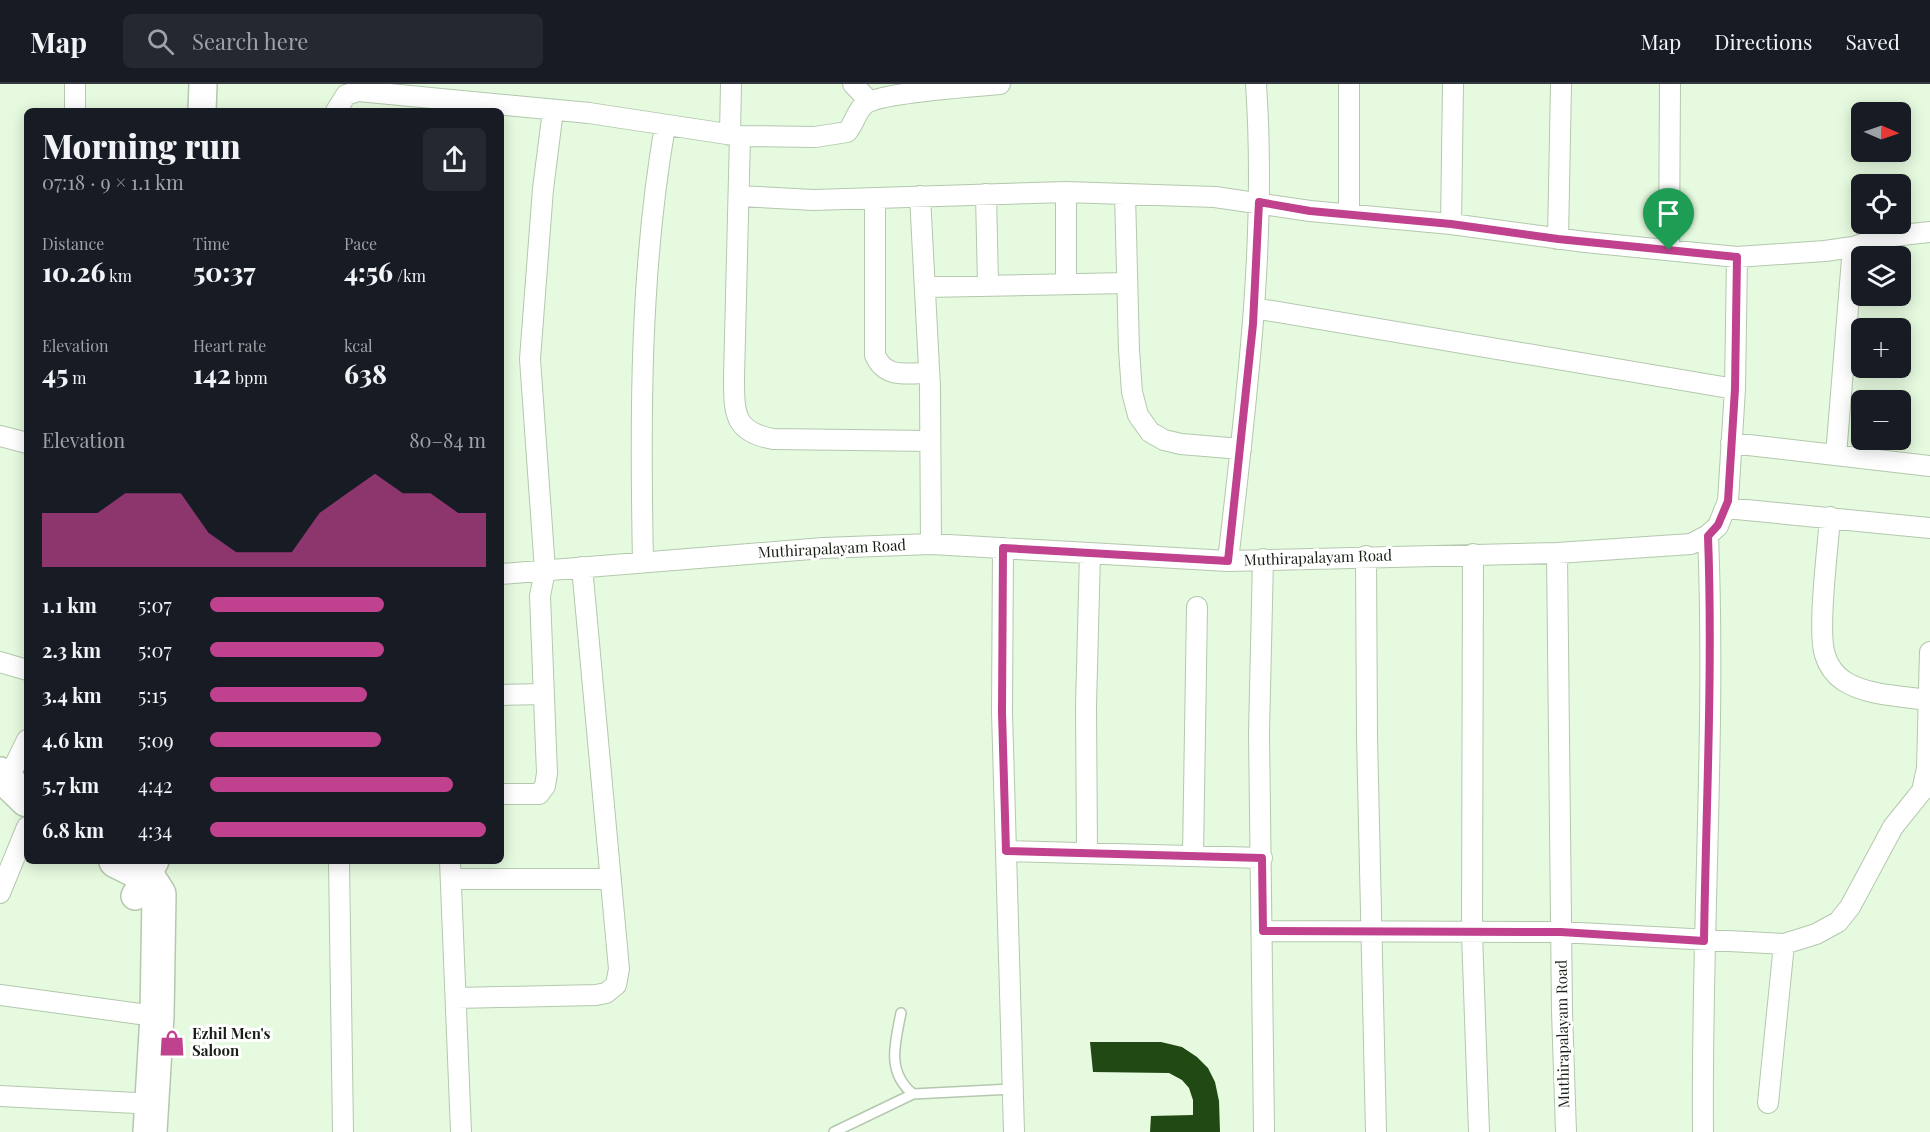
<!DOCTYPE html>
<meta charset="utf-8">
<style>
:root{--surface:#171b24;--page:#242831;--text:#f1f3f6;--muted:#9ea1a6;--line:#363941;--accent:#c0418d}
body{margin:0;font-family:"Playfair Display",serif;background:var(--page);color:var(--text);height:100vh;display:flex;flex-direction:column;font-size:22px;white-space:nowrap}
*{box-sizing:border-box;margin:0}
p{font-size:20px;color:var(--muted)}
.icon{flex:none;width:33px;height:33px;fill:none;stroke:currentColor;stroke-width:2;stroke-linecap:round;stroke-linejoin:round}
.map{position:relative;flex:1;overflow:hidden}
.sheet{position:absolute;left:24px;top:24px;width:480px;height:756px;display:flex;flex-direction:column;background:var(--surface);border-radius:9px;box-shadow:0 3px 15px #0003}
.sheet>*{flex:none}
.needle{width:39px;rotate:92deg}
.fabs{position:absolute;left:1851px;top:18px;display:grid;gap:12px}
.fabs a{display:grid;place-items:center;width:60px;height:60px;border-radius:9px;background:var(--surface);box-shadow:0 3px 15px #0003;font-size:30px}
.pin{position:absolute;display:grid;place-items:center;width:51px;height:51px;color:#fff;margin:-62px -26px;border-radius:50% 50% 50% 0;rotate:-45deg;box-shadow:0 0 6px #0007}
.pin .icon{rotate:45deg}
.round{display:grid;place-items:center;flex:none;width:63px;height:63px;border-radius:9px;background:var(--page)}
.head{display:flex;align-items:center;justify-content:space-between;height:102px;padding:0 18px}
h1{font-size:33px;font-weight:800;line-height:45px}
.metrics{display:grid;grid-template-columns:repeat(3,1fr);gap:9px;height:102px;padding:6px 18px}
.metrics div{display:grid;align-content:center}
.metrics b{font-size:26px;font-weight:800}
.metrics small{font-size:16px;font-weight:400}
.metrics p{font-size:16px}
.chart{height:168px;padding:12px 18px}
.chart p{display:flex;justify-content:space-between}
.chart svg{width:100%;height:108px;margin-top:6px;fill:var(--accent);opacity:.7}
ul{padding:0 18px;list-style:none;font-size:20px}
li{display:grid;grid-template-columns:96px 72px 1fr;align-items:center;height:45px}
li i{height:15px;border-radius:8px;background:var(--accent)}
header{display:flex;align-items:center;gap:36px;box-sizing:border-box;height:84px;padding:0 30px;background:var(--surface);border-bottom:2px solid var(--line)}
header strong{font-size:28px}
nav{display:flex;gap:33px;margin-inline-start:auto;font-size:21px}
.search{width:420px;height:54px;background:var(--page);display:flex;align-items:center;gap:15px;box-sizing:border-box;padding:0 21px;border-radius:9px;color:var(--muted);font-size:22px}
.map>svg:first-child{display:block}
</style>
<header>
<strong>Map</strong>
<div class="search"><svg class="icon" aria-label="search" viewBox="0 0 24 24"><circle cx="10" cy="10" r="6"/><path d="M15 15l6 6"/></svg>Search here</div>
<nav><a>Map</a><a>Directions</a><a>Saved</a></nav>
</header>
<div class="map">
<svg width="1930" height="1048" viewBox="0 0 1930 1048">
<rect width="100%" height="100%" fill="#e5fadf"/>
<path fill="#204913" d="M 1090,958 L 1161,958 L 1182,963 L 1197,973 L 1208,984 L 1215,998 L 1219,1017 L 1220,1048 L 1150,1048 L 1151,1032 L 1193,1031 L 1193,1016 L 1189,1004 L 1182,996 L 1169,989 L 1093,988 Z"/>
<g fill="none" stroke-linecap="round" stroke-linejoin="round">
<g stroke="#b3c8ad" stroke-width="12">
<path id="lane" d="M 901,929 C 895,959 886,988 913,1010
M 834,1048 L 913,1010 L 1012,1005"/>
</g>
<g stroke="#b3c8ad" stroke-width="22">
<path id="street" d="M 853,0 L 869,17
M 1349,0 L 1349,130
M 75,27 L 75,0
M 336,27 L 346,11 L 358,7 L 589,29 L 740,52 L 815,53 L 847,48 C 855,39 856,27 865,20 C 880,9 976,2 1000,0
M 730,51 L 731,0
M 740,52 L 734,293 C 734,330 734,348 773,355 L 930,357
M 1066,108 L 1066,200
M 986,110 L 988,201
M 1125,110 L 1129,266 L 1132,308 L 1138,331 L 1150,348 L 1164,356 L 1181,360 L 1241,365
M 739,112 L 814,116 L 1066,108 L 1215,113 L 1310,127 L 1451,140 L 1585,158 L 1737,173 L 1825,167 L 1853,163 L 1884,153 L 1930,148
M 920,112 L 930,303 L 931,460
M 875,114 L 875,271 C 885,295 907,289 929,289
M 1451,140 L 1453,0
M 1558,155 L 1561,0
M 1669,166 L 1670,0
M 925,203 L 1127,199
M 1254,224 L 1735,305
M 0,352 L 27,359
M 1731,359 L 1930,382
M 1836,371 L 1853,163
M 1726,424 L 1930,444
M 1830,433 C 1828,463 1817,548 1825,571 C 1828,581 1835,591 1844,597 C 1868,612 1901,612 1929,616
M 1003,464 L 1002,628 L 1014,1048
M 1557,469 L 1562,927 L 1566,1048
M 1473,470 L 1472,849 L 1479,1048
M 1366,472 L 1367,652 L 1376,1048
M 1263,475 L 1259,649 L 1264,1048
M 1228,477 C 1246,318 1267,160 1256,0
M 643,478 C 640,332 640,186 665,42
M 501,490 L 823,464 L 931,460 L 1228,477 L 1557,469 L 1691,460 L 1708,451 L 1718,442 L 1728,417 L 1735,305 L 1737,173
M 0,578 L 27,586
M 501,611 L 543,610
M 8,695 L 27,656
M 501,710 L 539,710 L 545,702 L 547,689 L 540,512 L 545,486 L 530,275 L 543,105 L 553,26
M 1006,767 L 1262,774
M 1087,767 L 1086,622 L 1090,470
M 1193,771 L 1197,523
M 339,777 L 343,1048
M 450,777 L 461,1048
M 451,795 L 611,795
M 0,809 L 27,743
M 1263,847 L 1561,848 L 1784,860 L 1816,850 L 1838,838 L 1850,823 L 1893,743 L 1922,707 L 1927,684 L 1930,568
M 0,911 L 140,930
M 456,914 L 596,911 L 606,909 L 616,901 L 619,885 L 582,483
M 0,1012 L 136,1019
M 1768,1019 L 1784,860
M 1703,1048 C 1701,849 1716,650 1708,451"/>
</g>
<g stroke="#b3c8ad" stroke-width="30">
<path id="secondary" d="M 202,27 L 203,0
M 135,812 L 155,777"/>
</g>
<g stroke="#b3c8ad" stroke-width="36">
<path id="highway" d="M 0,690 L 27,716
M 116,777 L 148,793 L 159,810 L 157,932 L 150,1048"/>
</g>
<use href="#lane" stroke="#fff" stroke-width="9"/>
<use href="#street" stroke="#fff" stroke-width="20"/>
<use href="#secondary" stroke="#fff" stroke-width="27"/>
<use href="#highway" stroke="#fff" stroke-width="33"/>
</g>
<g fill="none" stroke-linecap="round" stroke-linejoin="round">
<g stroke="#fff" stroke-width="12">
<path id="route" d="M 1259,118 L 1310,127 L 1451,140 L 1558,155 L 1737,173 L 1735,305 L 1728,417 L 1718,441 L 1708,452 C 1713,587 1706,722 1704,857 L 1561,848 L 1263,847 L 1262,774 L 1006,767 L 1002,628 L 1003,464 L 1228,477 L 1253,240 Z"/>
</g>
<use href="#route" stroke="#c0418d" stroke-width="8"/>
</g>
<defs>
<g id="shop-bare" transform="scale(2.07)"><path d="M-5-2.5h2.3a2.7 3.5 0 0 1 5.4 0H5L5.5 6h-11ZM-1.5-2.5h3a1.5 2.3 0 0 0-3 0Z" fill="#c0418d" stroke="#fff" stroke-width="2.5" paint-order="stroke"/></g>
</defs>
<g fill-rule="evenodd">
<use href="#shop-bare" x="172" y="959"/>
</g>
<g text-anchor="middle" stroke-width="6" stroke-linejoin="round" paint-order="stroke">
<g font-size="15" fill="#181f15" stroke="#fff">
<text transform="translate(832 465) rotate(-3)" y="5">Muthirapalayam Road</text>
<text transform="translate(1318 474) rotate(-2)" y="5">Muthirapalayam Road</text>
<text transform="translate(1563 950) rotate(-91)" y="5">Muthirapalayam Road</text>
</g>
<g font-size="15" font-weight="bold" fill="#181f15" stroke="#fff" text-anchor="start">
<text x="192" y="955">Ezhil Men's<tspan x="192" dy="17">Saloon</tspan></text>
</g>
</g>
</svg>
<div class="fabs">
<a><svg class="needle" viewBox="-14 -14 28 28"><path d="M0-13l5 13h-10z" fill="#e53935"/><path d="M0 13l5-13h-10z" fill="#9ea1a6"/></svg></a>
<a><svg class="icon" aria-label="locate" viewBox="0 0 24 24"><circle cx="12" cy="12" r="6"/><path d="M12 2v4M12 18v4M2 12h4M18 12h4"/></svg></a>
<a><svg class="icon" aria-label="layers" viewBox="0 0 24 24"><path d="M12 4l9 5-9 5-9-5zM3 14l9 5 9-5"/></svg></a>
<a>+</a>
<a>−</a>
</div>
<div class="pin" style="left:1669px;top:166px;background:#1e9e55"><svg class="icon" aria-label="arrive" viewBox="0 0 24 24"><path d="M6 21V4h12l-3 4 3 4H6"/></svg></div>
<section class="sheet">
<div class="head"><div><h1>Morning run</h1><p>07:18 · 9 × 1.1 km</p></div><a class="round"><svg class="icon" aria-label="share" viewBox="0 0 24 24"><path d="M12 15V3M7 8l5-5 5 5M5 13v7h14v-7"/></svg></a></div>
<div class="metrics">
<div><p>Distance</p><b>10.26<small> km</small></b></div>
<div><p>Time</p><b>50:37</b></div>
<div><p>Pace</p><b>4:56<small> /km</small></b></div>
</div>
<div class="metrics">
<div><p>Elevation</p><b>45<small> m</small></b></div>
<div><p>Heart rate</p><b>142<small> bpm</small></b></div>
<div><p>kcal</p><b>638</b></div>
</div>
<div class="chart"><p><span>Elevation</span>80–84 m</p>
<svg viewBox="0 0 160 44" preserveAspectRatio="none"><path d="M0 44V22L10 22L20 22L30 14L40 14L50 14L60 30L70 38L80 38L90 38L100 22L110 14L120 6L130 14L140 14L150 22L160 22V44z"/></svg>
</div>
<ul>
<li><b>1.1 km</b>5:07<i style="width:63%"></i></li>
<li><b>2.3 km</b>5:07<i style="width:63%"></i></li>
<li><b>3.4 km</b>5:15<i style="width:57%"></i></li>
<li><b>4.6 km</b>5:09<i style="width:62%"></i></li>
<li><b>5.7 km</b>4:42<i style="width:88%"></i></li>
<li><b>6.8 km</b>4:34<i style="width:100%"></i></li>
</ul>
</section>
</div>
